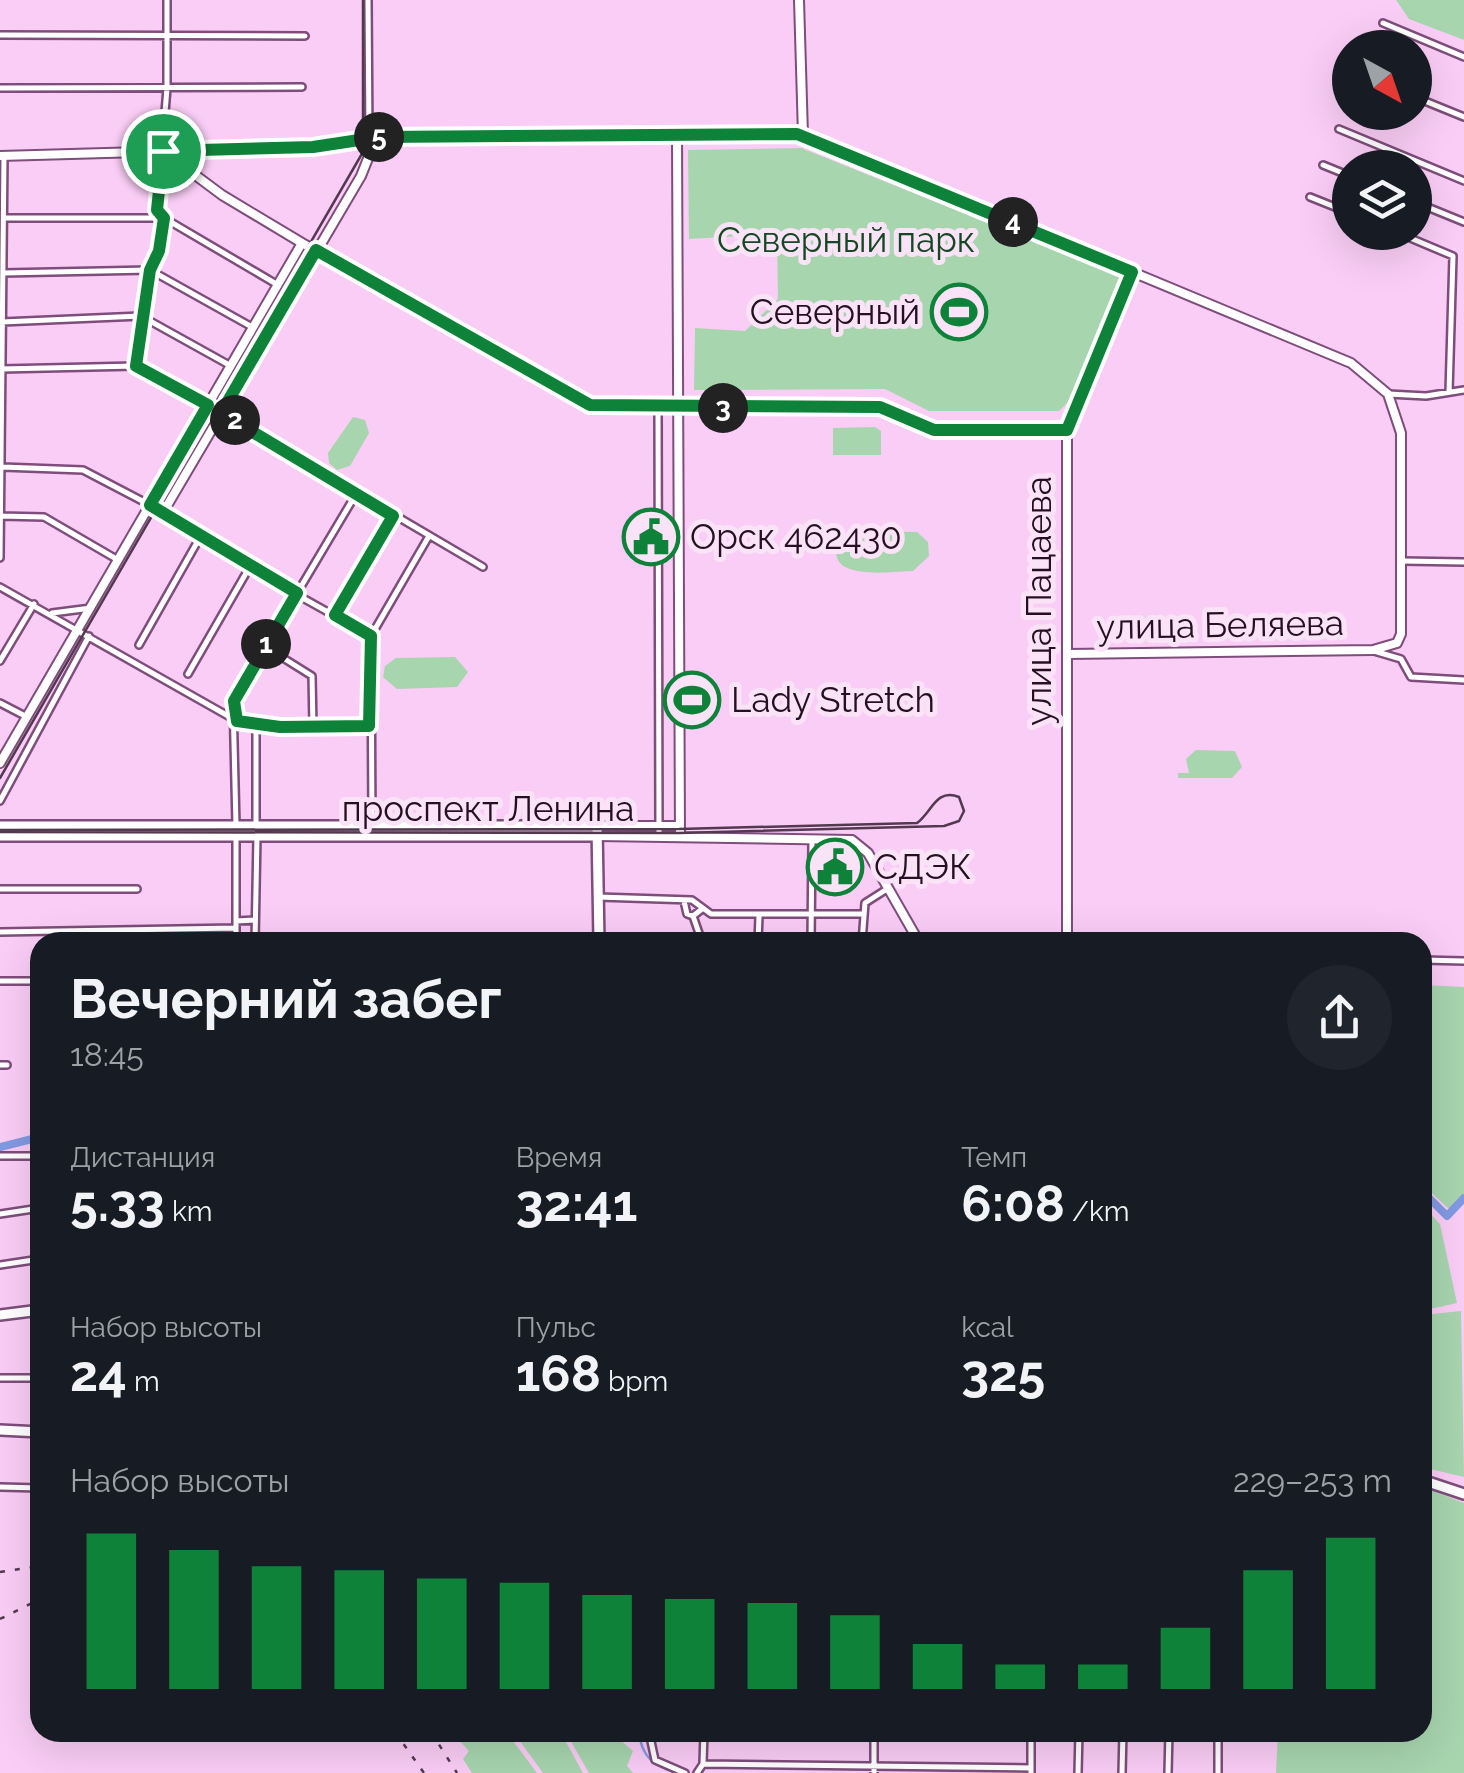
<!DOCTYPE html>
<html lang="ru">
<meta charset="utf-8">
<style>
:root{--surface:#171b24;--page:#20242c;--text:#f1f3f6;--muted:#9ea1a6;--accent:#0f823a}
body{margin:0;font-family:Raleway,sans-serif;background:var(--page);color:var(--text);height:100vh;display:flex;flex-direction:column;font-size:38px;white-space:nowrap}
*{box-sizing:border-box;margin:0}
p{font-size:32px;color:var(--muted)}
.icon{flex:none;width:55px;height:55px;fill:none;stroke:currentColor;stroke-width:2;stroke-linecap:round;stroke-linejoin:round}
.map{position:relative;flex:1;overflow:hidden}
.sheet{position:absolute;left:30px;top:932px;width:1402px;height:810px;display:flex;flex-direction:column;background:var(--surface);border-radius:30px;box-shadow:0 10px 40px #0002}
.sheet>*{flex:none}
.needle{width:65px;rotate:140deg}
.buttons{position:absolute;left:1332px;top:30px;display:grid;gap:20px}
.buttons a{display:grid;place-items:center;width:100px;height:100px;border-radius:50%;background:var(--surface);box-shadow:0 10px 40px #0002;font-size:50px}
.pin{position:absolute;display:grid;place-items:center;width:85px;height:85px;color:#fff;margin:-42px;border:5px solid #fff;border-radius:50%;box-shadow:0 2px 10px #0007}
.km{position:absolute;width:50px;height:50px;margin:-25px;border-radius:50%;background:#222;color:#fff;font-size:28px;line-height:50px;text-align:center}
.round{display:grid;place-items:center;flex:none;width:105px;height:105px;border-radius:52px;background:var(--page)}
.head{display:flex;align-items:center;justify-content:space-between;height:170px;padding:0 40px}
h1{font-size:55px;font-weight:700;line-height:75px}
.figures{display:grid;grid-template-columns:repeat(3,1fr);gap:15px;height:170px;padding:10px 40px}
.figures div{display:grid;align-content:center}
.figures b{font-size:50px;font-weight:700}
.figures small{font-size:28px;font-weight:400}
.figures p{font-size:28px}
.chart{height:280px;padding:20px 40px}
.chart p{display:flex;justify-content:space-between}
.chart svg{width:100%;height:180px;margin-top:10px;stroke:var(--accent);stroke-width:6}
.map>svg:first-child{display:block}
</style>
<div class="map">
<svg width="1464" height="1773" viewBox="0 0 1464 1773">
<rect width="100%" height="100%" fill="#facdf6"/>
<path fill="#a7d5ae" d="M 1396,0 L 1464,0 L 1464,40 L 1409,19 Z
M 801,148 L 1124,277 L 1072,398 L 1059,411 L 929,411 L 885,389 L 694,390 L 695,328 L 745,331 L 778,299 L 777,234 L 689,239 L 688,150 Z
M 353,417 L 365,420 L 369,433 L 350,466 L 337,470 L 329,463 L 328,453 Z
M 875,427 L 881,431 L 881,455 L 833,455 L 833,428 Z
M 855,531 L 917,532 L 928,542 L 929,556 L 913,571 C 894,571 829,582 837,547 C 840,537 846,534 855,531 Z
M 455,657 L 468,672 L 457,687 L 397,689 L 383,677 L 385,666 L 396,658 Z
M 1196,750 L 1235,751 L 1242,767 L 1232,778 L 1178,778 L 1178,773 L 1189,773 L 1186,759 Z
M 1423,985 L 1464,987 L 1464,1193 L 1449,1209 L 1423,1185 Z
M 1423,1206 L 1440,1224 L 1457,1303 L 1430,1309 L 1423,1273 Z
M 1461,1311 L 1464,1477 L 1426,1468 L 1431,1382 L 1422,1381 L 1423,1315 Z
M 1423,1487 L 1464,1503 L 1464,1773 L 1276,1773 L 1278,1733 L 1422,1732 Z
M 452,1733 L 507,1733 L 537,1773 L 472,1773 L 463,1759 L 469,1751 Z
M 514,1733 L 561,1733 L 583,1773 L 543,1773 Z
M 566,1733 L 612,1733 L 633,1751 L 627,1766 L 633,1773 L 589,1773 Z"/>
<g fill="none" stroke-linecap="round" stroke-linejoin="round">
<path stroke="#829ae3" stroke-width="2.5" d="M 639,1732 C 641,1757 655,1767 678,1773"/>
<path stroke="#829ae3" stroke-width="8" d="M 0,1147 L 40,1137
M 1422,1191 L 1447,1216 L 1464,1198"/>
<g stroke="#7e4d7b" stroke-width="10">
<path id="street" d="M 368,0 L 369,137
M 1383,23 L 1464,57
M 0,35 L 305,36
M 0,88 L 302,87
M 1415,97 L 1464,117
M 1339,129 L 1464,181
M 1323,165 L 1350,176
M 1310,197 L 1350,213
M 1415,202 L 1464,222
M 4,218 L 164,218 L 278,285
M 1396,232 L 1453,256 L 1449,392
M 3,273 L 150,270 L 252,327
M 2,322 L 141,316 L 231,366
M 136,366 L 141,316 L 164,218 L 157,210 L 167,88 L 167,0
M 1,369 L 136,366 L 209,405
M 1388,394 L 1426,396 L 1464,390
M 658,408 L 659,836
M 221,413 L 483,567
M 2,467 L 83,470 L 150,505
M 161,511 L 249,568 L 371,636
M 0,516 L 44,517 L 118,560
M 0,558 L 4,156
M 1402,561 L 1464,562
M 0,587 L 237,721 L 280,727 L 369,726
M 52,613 L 91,608
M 335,615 L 393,517
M 139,645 L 199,539
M 1374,651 L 1401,659 L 1411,677 L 1464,680
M 258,657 L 280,656 L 312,676 L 313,727
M 0,661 L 34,604
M 188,674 L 249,568
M 0,703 L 27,717
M 256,724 L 256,825
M 0,801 L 89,636
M 236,825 L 233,701 L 356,494
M 372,827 L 371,636 L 429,536
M 0,889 L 137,889
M 598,897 L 692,900 L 711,914 L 863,914
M 684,901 L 687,914 L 693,916 L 702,909
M 693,916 L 702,942
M 236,921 L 255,920
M 0,932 L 236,928
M 236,942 L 236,836
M 255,942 L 257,836
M 758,942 L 759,916
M 811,942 L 812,841
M 862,942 L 865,903 L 887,889
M 1422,960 L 1464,961
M 0,981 L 40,981
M 0,1065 L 7,1065
M 0,1156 L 40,1156
M 0,1214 L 40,1208
M 0,1265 L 40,1259
M 0,1378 L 40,1378
M 0,1487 L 40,1488
M 649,1732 L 655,1760 L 685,1773
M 1218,1732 L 1218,1773
M 703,1764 L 1031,1768
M 703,1764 L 704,1732
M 697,1773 L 703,1764
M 874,1773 L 874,1732
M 1031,1773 L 1031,1732
M 1078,1773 L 1079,1732
M 1122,1773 L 1123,1732
M 1168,1773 L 1169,1732"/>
</g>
<g stroke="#7e4d7b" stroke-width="12">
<path id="secondary" d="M 799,0 L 803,135
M 677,135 L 680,836
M 163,151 L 222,195 L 302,243 L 590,405 L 880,407 L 933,429 L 1067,431
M 0,156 L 313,147 L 369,137 L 803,135 L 1351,363 L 1388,394 L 1401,433 L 1401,634 L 1397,643 L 1373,650 L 1068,654
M 150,505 L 161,511 L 168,504 L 361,176 L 369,156 L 369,137
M 0,763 L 302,243
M 597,826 L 679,826
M 597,836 L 852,840 L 868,853 L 919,942
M 1067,942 L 1067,431 L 1133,272"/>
</g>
<g stroke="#7e4d7b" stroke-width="14">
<path id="primary" d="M 0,826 L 597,826 L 599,942
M 0,836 L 597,836
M 0,1315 L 40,1310
M 0,1430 L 40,1432
M 1422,1480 L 1464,1494"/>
</g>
<use href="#street" stroke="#fff" stroke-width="5"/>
<use href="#secondary" stroke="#fff" stroke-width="8"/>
<use href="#primary" stroke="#fff" stroke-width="9"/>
<path stroke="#533950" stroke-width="2.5" d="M 0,778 L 363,152 L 363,0
M 0,830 L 679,829 L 917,823 C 932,812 936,788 959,797 L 964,811 L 959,821 L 944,826 L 679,833 L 0,832"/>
<path stroke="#533950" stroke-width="2.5" stroke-dasharray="5 10" stroke-linecap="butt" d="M 0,1572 L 40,1566
M 0,1619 L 40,1599
M 395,1732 L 424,1773
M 431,1732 L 457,1773"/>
</g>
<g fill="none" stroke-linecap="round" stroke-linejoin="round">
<g stroke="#fff" stroke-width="20">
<path id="route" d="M 797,134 L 1132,272 L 1067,430 L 934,430 L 880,407 L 590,405 L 316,250 L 221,413 L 393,516 L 335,615 L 371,636 L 369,726 L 280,727 L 237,721 L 234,701 L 297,593 L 150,505 L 208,405 L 136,366 L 150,270 L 159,251 L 164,218 L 157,210 L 163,151 L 313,147 L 379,137 Z"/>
</g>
<use href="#route" stroke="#0f823a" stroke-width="12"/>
</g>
<defs>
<g id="stadium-ring" transform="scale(2.875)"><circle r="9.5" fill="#fae2f7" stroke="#0f823a" stroke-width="1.5"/><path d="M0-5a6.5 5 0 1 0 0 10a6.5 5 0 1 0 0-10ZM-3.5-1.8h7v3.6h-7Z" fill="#0f823a"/></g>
<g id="civic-ring" transform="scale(2.875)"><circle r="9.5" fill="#fae2f7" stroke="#0f823a" stroke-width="1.5"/><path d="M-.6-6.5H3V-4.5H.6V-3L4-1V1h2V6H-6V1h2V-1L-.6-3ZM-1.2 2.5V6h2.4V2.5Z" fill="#0f823a"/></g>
</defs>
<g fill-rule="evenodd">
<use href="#stadium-ring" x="959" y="312"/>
<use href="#civic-ring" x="651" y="537"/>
<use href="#stadium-ring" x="692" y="700"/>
<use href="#civic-ring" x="835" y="867"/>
</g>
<g text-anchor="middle" stroke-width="10" stroke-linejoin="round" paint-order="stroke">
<g font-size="35" fill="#144822" stroke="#fae2f7">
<text x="846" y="252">Северный парк</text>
</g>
<g font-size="35" fill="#251023" stroke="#fae2f7" text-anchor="start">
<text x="920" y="324" text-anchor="end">Северный</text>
<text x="690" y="549">Орск 462430</text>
<text x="731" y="712">Lady Stretch</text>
<text x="874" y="879">СДЭК</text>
</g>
<g font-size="35" fill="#251023" stroke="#fae2f7">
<text transform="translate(1039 601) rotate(-90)" y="12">улица Пацаева</text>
<text transform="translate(1220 625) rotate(-1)" y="12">улица Беляева</text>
<text x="488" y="821">проспект Ленина</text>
</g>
</g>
</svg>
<div class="buttons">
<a><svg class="needle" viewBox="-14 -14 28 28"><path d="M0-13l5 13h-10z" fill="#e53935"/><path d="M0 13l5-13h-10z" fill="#9ea1a6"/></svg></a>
<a><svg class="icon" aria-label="layers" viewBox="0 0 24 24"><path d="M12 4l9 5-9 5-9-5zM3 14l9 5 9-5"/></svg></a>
</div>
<div class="pin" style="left:163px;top:151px;background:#1e9e55"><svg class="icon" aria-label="arrive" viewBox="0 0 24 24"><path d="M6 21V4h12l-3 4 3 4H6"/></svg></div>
<b class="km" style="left:266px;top:644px">1</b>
<b class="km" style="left:235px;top:420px">2</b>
<b class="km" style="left:723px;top:408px">3</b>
<b class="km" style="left:1013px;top:222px">4</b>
<b class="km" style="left:379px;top:137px">5</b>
<section class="sheet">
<div class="head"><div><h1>Вечерний забег</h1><p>18:45</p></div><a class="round"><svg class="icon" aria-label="share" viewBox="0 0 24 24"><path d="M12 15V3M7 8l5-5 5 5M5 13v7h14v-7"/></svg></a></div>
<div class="figures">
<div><p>Дистанция</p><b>5.33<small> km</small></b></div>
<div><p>Время</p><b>32:41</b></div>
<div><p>Темп</p><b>6:08<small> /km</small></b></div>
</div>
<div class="figures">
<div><p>Набор высоты</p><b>24<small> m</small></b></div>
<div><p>Пульс</p><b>168<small> bpm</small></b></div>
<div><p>kcal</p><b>325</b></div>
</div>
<div class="chart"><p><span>Набор высоты</span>229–253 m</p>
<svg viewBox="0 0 160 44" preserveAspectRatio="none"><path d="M5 44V6M15 44V10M25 44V14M35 44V15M45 44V17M55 44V18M65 44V21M75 44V22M85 44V23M95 44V26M105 44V33M115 44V38M125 44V38M135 44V29M145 44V15M155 44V7"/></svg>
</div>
</section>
</div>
